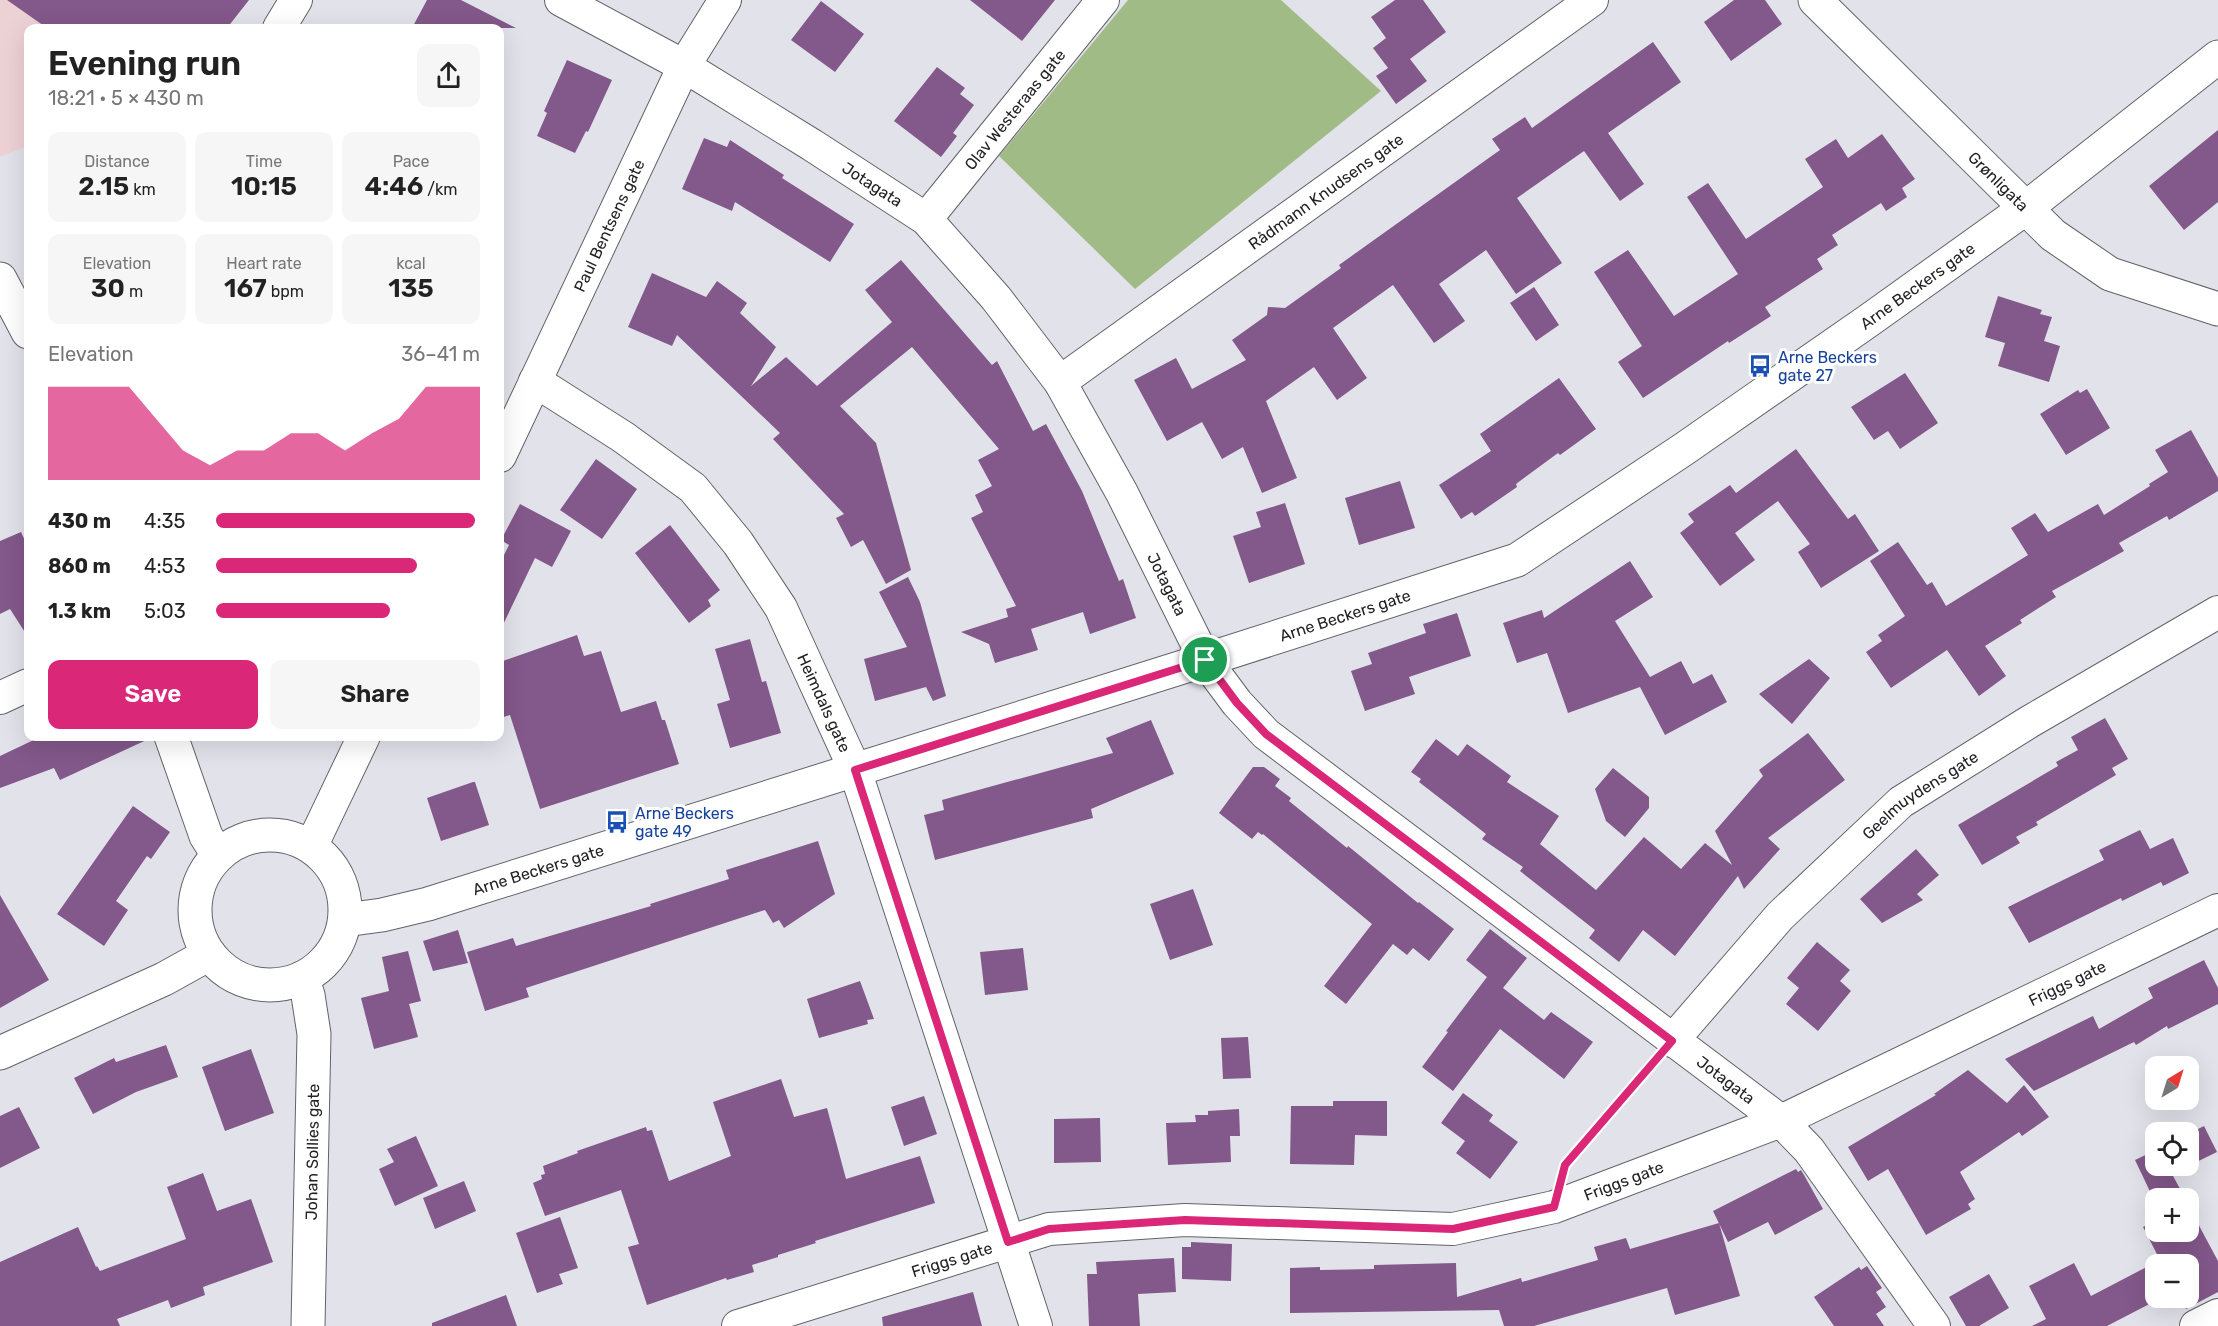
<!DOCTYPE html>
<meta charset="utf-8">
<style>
:root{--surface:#fff;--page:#f6f6f6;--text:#222;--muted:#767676;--accent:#db2777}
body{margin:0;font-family:Rubik,sans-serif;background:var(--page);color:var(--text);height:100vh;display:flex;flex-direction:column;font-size:22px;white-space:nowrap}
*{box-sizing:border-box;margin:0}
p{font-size:20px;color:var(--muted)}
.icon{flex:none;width:33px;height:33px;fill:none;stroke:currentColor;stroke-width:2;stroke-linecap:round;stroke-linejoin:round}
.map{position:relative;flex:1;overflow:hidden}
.drawer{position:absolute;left:24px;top:24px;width:480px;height:717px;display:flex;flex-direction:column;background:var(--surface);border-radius:12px;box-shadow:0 6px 24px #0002}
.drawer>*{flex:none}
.needle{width:39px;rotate:38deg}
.tools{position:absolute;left:2145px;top:1056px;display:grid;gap:12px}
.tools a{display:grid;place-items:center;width:54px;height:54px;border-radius:12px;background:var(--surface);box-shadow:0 6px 24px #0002;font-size:30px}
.pin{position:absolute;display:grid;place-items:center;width:51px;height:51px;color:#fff;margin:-26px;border:3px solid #fff;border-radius:50%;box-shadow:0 2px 6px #0007}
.round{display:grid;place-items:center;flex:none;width:63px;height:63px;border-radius:12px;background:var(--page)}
.summary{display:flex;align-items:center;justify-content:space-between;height:102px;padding:0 24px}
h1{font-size:33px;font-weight:600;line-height:45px}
.figures{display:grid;grid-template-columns:repeat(3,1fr);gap:9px;height:102px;padding:6px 24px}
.figures div{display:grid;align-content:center;border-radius:12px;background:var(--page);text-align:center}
.figures b{font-size:26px;font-weight:600}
.figures small{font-size:16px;font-weight:400}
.figures p{font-size:16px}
.chart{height:168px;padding:12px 24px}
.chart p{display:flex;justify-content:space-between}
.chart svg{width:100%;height:108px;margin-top:6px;fill:var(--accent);opacity:.7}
.cta{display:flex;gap:12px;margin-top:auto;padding:12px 24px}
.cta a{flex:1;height:69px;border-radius:12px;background:var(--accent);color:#fff;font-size:24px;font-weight:600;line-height:69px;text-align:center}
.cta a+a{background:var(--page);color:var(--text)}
ul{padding:0 24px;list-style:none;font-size:20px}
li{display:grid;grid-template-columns:96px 72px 1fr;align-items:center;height:45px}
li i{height:15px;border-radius:8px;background:var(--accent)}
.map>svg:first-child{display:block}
</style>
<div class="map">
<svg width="2218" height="1326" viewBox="0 0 2218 1326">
<rect width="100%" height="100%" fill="#e2e3ea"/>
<path fill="#edd2d5" d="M 0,0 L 238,0 L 244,6 L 227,28 L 28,28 L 28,146 L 0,157 Z"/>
<path fill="#a0bb85" d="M 1128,0 L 1281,0 L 1381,91 L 1135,289 L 999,156 Z"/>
<path fill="#83588a" d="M 7,0 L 249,0 L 227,28 L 47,28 Z
M 427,0 L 461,0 L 516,28 L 412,28 Z
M 970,0 L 1055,0 L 1022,41 Z
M 1395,0 L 1423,0 L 1446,32 L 1410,59 L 1427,81 L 1396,104 L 1376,76 L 1388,68 L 1373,48 L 1386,38 L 1371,17 Z
M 1734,0 L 1765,0 L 1782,24 L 1731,61 L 1704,22 Z
M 821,1 L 864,34 L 835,72 L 791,40 Z
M 1653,42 L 1681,82 L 1608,133 L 1644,184 L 1620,201 L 1584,151 L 1517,198 L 1562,263 L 1516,294 L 1486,250 L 1439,284 L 1465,321 L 1434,343 L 1393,285 L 1333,328 L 1367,378 L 1337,400 L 1314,367 L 1266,401 L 1297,478 L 1262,493 L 1243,447 L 1222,459 L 1202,422 L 1167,441 L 1134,380 L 1176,358 L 1192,389 L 1246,360 L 1232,340 L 1267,315 L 1268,307 L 1285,308 L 1341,268 L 1339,265 L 1500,150 L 1492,139 L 1525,117 L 1532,128 Z
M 567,60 L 612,80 L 588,132 L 586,131 L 575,153 L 537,136 L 547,113 L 544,111 Z
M 937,67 L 965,88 L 960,94 L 974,105 L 953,133 L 957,136 L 941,157 L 894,121 Z
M 2218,130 L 2218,202 L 2184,230 L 2149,186 Z
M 1882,134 L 1915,179 L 1902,188 L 1907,197 L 1886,211 L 1881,203 L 1832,235 L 1838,245 L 1817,259 L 1823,269 L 1765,307 L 1771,316 L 1729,343 L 1728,341 L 1643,398 L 1618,362 L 1642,346 L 1594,272 L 1628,250 L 1674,316 L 1738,274 L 1687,197 L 1708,183 L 1746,239 L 1823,187 L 1805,159 L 1836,139 L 1848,158 Z
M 704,138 L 727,147 L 730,140 L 784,175 L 782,178 L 854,224 L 830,262 L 735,202 L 732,211 L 682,189 Z
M 901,260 L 992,365 L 997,361 L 1033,431 L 1046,424 L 1082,491 L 1119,581 L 1123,579 L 1136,618 L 1090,634 L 1083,612 L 1031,629 L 1038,650 L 995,663 L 989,644 L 961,632 L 1008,617 L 1006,609 L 1016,606 L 971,518 L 983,512 L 975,495 L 992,486 L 978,460 L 999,449 L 912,347 L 840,406 L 876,443 L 911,570 L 886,584 L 863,540 L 851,547 L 836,518 L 844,514 L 773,439 L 780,433 L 677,335 L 672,346 L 628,327 L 652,273 L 706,297 L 717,281 L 747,303 L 740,313 L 776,347 L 751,386 L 786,357 L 817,386 L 892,322 L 865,290 Z
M 1534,287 L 1559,325 L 1536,341 L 1510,303 Z
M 1998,296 L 2042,310 L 2040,314 L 2052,317 L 2044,341 L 2060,346 L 2049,382 L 1998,366 L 2005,343 L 1985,337 Z
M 1905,373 L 1938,423 L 1900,449 L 1888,431 L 1874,440 L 1851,407 Z
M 1559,378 L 1596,429 L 1560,455 L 1558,453 L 1516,484 L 1517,487 L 1475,516 L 1472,512 L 1461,519 L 1439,485 L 1491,451 L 1480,434 Z
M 2087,389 L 2110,428 L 2066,455 L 2040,414 L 2078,390 L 2080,393 Z
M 2191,430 L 2218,478 L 2218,491 L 2169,520 L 2167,516 L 2119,543 L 2124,551 L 2052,591 L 2056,597 L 2020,620 L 2022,623 L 1985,646 L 2006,676 L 1979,696 L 1947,650 L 1891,688 L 1866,652 L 1882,641 L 1878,635 L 1905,616 L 1870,561 L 1898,542 L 1927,585 L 1932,582 L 1946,606 L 2028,555 L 2011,528 L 2035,513 L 2048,532 L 2098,504 L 2104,515 L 2150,486 L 2149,484 L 2168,472 L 2155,450 Z
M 1796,449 L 1848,519 L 1855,514 L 1879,551 L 1821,588 L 1798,552 L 1810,544 L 1778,501 L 1735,533 L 1755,560 L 1720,586 L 1680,533 L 1694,522 L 1688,514 L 1730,485 L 1736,493 Z
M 596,459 L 637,489 L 602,539 L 560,510 Z
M 1400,481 L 1415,528 L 1359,545 L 1345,498 Z
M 1285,503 L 1305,564 L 1249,583 L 1233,536 L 1261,527 L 1256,512 Z
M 520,504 L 571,531 L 552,567 L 535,558 L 500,631 L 500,563 L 509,545 L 501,540 Z
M 670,525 L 720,590 L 708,600 L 711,606 L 689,623 L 635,553 Z
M 21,532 L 28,547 L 28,637 L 10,609 L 0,614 L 0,541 Z
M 1630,561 L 1653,597 L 1615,621 L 1650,677 L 1681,661 L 1693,684 L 1712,674 L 1727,702 L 1665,735 L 1640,687 L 1568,713 L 1547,653 L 1517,663 L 1503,623 L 1542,610 L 1544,618 Z
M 908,577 L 920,602 L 946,696 L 933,701 L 926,687 L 875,701 L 864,659 L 907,647 L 879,592 Z
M 1457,613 L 1471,656 L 1409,677 L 1415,694 L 1365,711 L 1351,671 L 1372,664 L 1368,653 L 1426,633 L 1423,624 Z
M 577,635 L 584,656 L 601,651 L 621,712 L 656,701 L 662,720 L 665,720 L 679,764 L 540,809 L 510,715 L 500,718 L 500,662 Z
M 750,639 L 762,682 L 766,681 L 781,733 L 730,748 L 717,704 L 730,700 L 715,649 Z
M 1809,659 L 1830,678 L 1792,724 L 1759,694 Z
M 2105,718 L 2128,759 L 2112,768 L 2116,775 L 2036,822 L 2038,825 L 2016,837 L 2020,843 L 1982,865 L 1958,825 L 2058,766 L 2056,762 L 2078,750 L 2071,737 Z
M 1151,720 L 1174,774 L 1091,809 L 1093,818 L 935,860 L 924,815 L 944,810 L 942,800 L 1113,753 L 1106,738 Z
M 1808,733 L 1845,780 L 1768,838 L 1780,849 L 1744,889 L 1738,876 L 1675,956 L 1643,930 L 1619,962 L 1589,938 L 1595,930 L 1520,871 L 1523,867 L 1482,839 L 1486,834 L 1419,782 L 1421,779 L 1411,772 L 1436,739 L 1458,756 L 1467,744 L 1511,776 L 1507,782 L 1559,816 L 1540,844 L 1596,890 L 1644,837 L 1681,869 L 1705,843 L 1732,865 L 1715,831 L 1763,776 L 1759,770 Z
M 42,736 L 153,736 L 153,737 L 60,780 L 54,768 L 0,788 L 0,756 Z
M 1253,767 L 1264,767 L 1280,779 L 1275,786 L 1291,798 L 1289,801 L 1347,848 L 1348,846 L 1418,903 L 1419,902 L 1454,929 L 1429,961 L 1413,948 L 1407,955 L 1393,944 L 1346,1004 L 1324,986 L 1372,924 L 1263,834 L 1262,835 L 1258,832 L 1252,839 L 1219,813 Z
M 1613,768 L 1649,797 L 1649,808 L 1625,837 L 1606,821 L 1595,789 Z
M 473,782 L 475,782 L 489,825 L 441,841 L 427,798 Z
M 133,806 L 170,832 L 151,859 L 147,856 L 116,901 L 128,910 L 104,946 L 57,914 Z
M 2140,830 L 2150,849 L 2173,838 L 2189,873 L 2163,886 L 2161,882 L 2122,901 L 2121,898 L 2029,943 L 2008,907 L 2104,860 L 2099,850 Z
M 818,841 L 835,894 L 784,928 L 779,920 L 773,923 L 765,910 L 526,988 L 529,997 L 485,1011 L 467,952 L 513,938 L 516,946 L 651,906 L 650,904 L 729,879 L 726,870 Z
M 1916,849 L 1939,875 L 1917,894 L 1923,900 L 1882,923 L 1860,899 Z
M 1193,889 L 1213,945 L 1170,960 L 1150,904 Z
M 0,895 L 49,980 L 0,1008 Z
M 1490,929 L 1527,958 L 1503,988 L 1544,1020 L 1551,1012 L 1593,1042 L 1564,1079 L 1500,1029 L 1453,1091 L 1422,1067 L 1448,1032 L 1446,1031 L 1487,977 L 1466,960 Z
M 458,930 L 468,963 L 433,971 L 423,941 Z
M 1817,942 L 1850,970 L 1840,981 L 1851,991 L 1818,1031 L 1786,1004 L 1799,988 L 1787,978 Z
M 1023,948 L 1028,990 L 985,995 L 980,952 Z
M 408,951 L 421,1001 L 409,1004 L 418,1037 L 374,1049 L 361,998 L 389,991 L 382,957 Z
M 2204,960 L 2218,988 L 2218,1004 L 2168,1029 L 2167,1026 L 2136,1045 L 2134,1042 L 2034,1091 L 2005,1059 L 2093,1016 L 2099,1029 L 2153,998 L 2148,988 Z
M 860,981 L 874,1019 L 867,1020 L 868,1024 L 819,1038 L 807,999 Z
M 1248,1037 L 1251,1078 L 1223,1079 L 1221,1038 Z
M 166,1045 L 178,1077 L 136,1092 L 93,1114 L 74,1078 L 114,1058 L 116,1062 Z
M 251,1049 L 274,1113 L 225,1131 L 202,1067 Z
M 1968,1070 L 2007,1103 L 2024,1085 L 2049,1117 L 2022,1136 L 2019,1132 L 1960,1172 L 1975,1199 L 1968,1204 L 1971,1209 L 1926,1235 L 1888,1169 L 1868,1181 L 1848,1147 L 1936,1095 L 1934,1094 Z
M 781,1079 L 794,1117 L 827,1108 L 846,1179 L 920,1156 L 935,1203 L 815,1241 L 816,1243 L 778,1255 L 778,1257 L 752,1265 L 754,1272 L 727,1280 L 726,1278 L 647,1305 L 628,1247 L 639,1244 L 621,1190 L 545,1216 L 533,1183 L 542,1179 L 541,1175 L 545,1174 L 543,1166 L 578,1153 L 577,1151 L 646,1127 L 647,1131 L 652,1130 L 669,1181 L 731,1156 L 713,1102 Z
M 1463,1093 L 1493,1115 L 1489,1121 L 1518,1142 L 1490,1179 L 1456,1153 L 1465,1141 L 1441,1123 Z
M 924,1096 L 937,1134 L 904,1146 L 891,1107 Z
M 1333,1101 L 1387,1101 L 1387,1136 L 1355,1135 L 1354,1165 L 1290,1164 L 1291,1106 L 1333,1106 Z
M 19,1107 L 40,1148 L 0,1168 L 0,1116 Z
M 1239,1109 L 1240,1136 L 1230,1136 L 1231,1162 L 1168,1165 L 1166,1123 L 1196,1122 L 1195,1115 L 1208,1115 L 1208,1111 Z
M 1100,1118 L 1101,1162 L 1054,1163 L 1054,1119 Z
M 2204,1126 L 2217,1152 L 2172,1174 L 2185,1198 L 2156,1198 L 2156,1204 L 2135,1160 L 2156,1150 L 2156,1166 L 2188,1166 L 2188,1134 Z
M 416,1136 L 438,1186 L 395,1206 L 379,1169 L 394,1162 L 387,1149 Z
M 1796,1169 L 1798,1172 L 1801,1170 L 1804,1175 L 1823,1209 L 1775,1235 L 1768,1222 L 1728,1242 L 1713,1211 Z
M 203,1173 L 217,1211 L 251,1199 L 273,1262 L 203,1287 L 205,1295 L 171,1308 L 168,1300 L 117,1319 L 120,1326 L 0,1326 L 0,1262 L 78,1227 L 96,1267 L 97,1266 L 100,1271 L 186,1239 L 167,1187 Z
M 464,1181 L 476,1211 L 435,1229 L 423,1198 Z
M 2188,1205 L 2218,1261 L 2218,1292 L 2186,1309 L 2180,1298 L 2188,1298 L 2188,1264 L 2156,1264 L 2156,1298 L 2161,1298 L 2107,1326 L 2032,1326 L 2046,1319 L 2029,1286 L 2074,1263 L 2091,1296 L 2160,1260 L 2143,1227 L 2156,1220 L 2156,1232 L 2188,1232 Z
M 560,1217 L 578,1268 L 559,1274 L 563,1284 L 537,1293 L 516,1233 Z
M 1719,1223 L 1740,1296 L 1675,1315 L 1667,1288 L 1534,1326 L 1504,1326 L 1499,1310 L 1290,1313 L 1290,1268 L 1320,1267 L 1320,1270 L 1374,1269 L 1374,1265 L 1456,1263 L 1457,1297 L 1521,1278 L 1522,1282 L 1598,1260 L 1594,1247 L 1626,1238 L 1630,1249 Z
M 1191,1242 L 1232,1244 L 1231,1281 L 1182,1279 L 1182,1247 L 1191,1247 Z
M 1174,1258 L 1176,1292 L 1138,1294 L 1140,1326 L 1089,1326 L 1087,1274 L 1097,1274 L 1096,1262 Z
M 1867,1266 L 1882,1288 L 1876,1292 L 1886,1307 L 1876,1314 L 1884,1326 L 1834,1326 L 1814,1297 L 1859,1267 L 1861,1270 Z
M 1989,1274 L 2009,1308 L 1979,1326 L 1966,1326 L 1949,1297 Z
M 973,1292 L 982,1326 L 883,1326 L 882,1317 Z
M 506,1295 L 517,1326 L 432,1326 L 432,1323 Z"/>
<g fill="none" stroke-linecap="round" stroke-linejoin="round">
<g stroke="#626369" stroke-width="34">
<g id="street">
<path id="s1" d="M 561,0 L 684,66 L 812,145 L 926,219 L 996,298 L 1060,382 L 1122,493 L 1205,660 L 1237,703 L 1266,734 L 1781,1121 L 1809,1150 L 1934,1326"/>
<path d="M 279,28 L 296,0"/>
<path id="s2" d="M 926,219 L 1103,0"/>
<path id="s3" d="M 535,381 L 623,437 L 693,488 L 738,543 L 781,608 L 855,770 L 1036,1326"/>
<path id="s4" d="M 1060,382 L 1592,0"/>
<path id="s5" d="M 500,456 L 684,66 L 725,0"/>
<path d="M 0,698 L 28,685"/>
<path d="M 311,847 L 364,736"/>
<path id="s6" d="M 1672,1041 L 1780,916 L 1901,802 L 2029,722 L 2218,612"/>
<path id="s7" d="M 738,1326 L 1049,1229 L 1185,1220 L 1453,1229 L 1554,1207 L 1781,1121 L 2218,910"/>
<path d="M 2196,1326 L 2218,1315"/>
</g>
</g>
<g stroke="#626369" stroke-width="35">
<g id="secondary">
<path id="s8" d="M 1815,0 L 2053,235 L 2110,274 L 2218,309"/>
<path d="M 0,279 L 28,332"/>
<path d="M 171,736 L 206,836 L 218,855"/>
<circle cx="270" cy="910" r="75"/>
<path id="s9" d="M 345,920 L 382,915 L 428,904 L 1205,660 L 1517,560 L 1684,449 L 1868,321 L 2026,208 L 2218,57"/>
<path d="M 302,978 L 308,995 L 314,1034 L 308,1326"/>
<path d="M 0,1053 L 164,979 L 209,954"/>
</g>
</g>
<path stroke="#838489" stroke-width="4" stroke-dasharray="3 3" stroke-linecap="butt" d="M 1565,1166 L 1651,1064"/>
<use href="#street" stroke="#fff" stroke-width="32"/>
<use href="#secondary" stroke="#fff" stroke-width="33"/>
</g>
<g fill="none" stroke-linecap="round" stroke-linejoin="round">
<g stroke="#fff" stroke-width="12">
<path id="route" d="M 1205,660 L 1237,703 L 1266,734 L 1672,1041 L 1565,1165 L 1554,1207 L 1453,1229 L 1185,1220 L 1049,1229 L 1008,1242 L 855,770 Z"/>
</g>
<use href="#route" stroke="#db2777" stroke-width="8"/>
</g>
<defs>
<g id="bus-bare" transform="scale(1.8)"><path d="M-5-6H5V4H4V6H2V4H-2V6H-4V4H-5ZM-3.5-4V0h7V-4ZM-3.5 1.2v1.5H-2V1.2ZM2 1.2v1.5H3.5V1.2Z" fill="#1a4fb4" stroke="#fff" stroke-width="2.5" paint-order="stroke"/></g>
</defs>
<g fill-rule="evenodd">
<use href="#bus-bare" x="1760" y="366"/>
<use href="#bus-bare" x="617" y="822"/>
</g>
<g text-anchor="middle" stroke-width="6" stroke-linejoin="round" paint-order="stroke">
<g font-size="16" fill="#232326" stroke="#fff">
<text dy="6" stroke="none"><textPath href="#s2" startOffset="141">Olav Westeraas gate</textPath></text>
<text dy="6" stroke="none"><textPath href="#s8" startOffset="258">Grønligata</textPath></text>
<text dy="6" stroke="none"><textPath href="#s1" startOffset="362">Jotagata</textPath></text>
<text dy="6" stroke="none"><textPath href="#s4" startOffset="327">Rådmann Knudsens gate</textPath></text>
<text dy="6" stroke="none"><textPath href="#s5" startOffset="255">Paul Bentsens gate</textPath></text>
<text dy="6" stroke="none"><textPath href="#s9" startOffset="1712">Arne Beckers gate</textPath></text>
<text dy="6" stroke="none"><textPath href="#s1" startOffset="866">Jotagata</textPath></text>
<text dy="6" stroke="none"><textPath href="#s9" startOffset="1046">Arne Beckers gate</textPath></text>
<text dy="6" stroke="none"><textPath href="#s3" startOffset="444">Heimdals gate</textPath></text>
<text dy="6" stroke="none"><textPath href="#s6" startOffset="351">Geelmuydens gate</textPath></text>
<text dy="6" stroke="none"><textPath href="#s9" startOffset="200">Arne Beckers gate</textPath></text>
<text dy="6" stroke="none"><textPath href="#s7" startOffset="1394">Friggs gate</textPath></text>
<text dy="6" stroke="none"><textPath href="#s1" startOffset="1622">Jotagata</textPath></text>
<text transform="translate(312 1152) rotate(-89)" y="6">Johan Sollies gate</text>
<text dy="6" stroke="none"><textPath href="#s7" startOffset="908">Friggs gate</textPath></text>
<text dy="6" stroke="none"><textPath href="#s7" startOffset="224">Friggs gate</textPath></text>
</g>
<g font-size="16" fill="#164399" stroke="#fff" text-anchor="start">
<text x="1778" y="363">Arne Beckers<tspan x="1778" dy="18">gate 27</tspan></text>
<text x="635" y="819">Arne Beckers<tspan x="635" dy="18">gate 49</tspan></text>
</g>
</g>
</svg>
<div class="tools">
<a><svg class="needle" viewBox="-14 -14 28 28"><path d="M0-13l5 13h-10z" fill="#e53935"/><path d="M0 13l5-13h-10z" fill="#767676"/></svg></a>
<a><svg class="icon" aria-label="locate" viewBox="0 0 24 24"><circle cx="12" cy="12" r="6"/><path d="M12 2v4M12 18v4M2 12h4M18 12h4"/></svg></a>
<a>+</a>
<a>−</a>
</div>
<div class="pin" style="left:1205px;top:660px;background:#1e9e55"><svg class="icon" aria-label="arrive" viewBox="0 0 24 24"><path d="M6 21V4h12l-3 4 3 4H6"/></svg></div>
<section class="drawer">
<div class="summary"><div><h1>Evening run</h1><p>18:21 · 5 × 430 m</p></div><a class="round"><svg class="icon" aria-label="share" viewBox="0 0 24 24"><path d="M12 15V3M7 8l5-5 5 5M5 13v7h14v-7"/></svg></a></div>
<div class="figures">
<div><p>Distance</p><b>2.15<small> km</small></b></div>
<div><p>Time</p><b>10:15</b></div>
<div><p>Pace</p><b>4:46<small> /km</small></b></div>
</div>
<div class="figures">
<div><p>Elevation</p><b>30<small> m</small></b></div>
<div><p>Heart rate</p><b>167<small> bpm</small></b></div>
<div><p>kcal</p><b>135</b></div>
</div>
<div class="chart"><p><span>Elevation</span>36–41 m</p>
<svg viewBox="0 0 160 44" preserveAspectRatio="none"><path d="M0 44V6L10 6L20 6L30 6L40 19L50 32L60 38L70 32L80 32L90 25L100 25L110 32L120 25L130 19L140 6L150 6L160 6V44z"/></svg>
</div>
<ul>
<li><b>430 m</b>4:35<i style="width:98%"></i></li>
<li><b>860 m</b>4:53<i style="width:76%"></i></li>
<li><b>1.3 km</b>5:03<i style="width:66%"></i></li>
</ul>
<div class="cta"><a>Save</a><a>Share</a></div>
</section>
</div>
